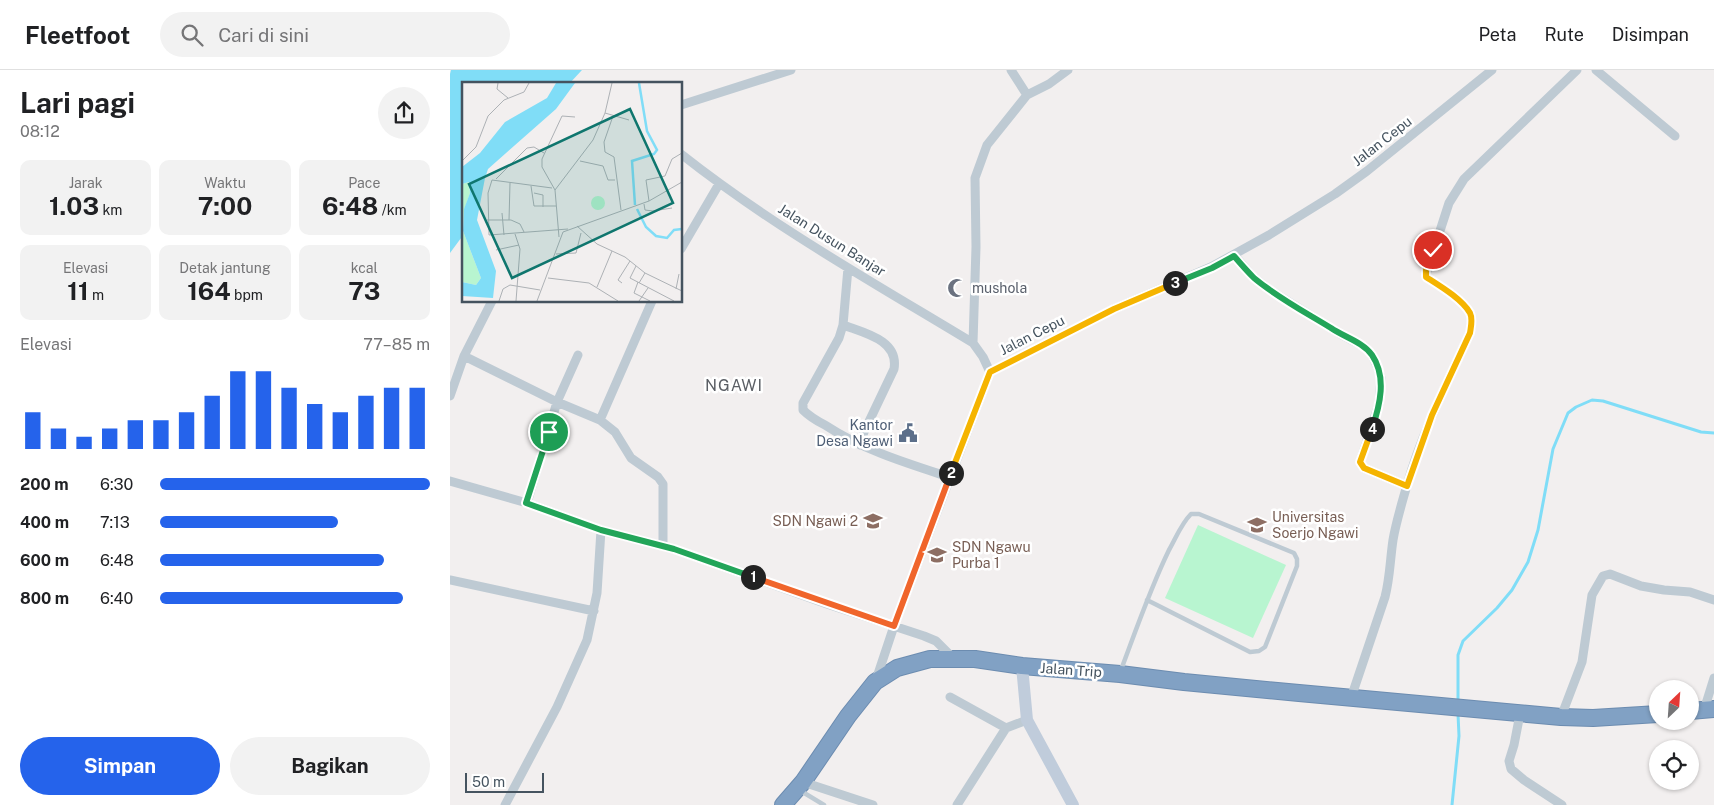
<!DOCTYPE html>
<html lang="id">
<meta charset="utf-8">
<style>
:root{--surface:#fff;--page:#f2f2f2;--text:#202124;--muted:#757577;--line:#e0e0e0;--accent:#2563eb}
body{margin:0;font-family:"Public Sans",sans-serif;background:var(--page);color:var(--text);height:100vh;display:flex;flex-direction:column;font-size:19px;white-space:nowrap}
*{box-sizing:border-box;margin:0}
p{font-size:16px;color:var(--muted)}
.icon{flex:none;width:28px;height:28px;fill:none;stroke:currentColor;stroke-width:2;stroke-linecap:round;stroke-linejoin:round}
.map{position:relative;flex:1;overflow:hidden}
.side{display:flex;flex-direction:column;background:var(--surface);width:450px}
.side>*{flex:none}
.needle{width:32px;rotate:25deg}
.controls{position:absolute;left:1199px;top:610px;display:grid;gap:10px}
.controls a{display:grid;place-items:center;width:50px;height:50px;border-radius:50%;background:var(--surface);box-shadow:0 1px 4px #0004;font-size:25px}
.scale{position:absolute;left:15px;bottom:12px;width:79px;box-sizing:border-box;padding-left:5px;border:2px solid #45535f;border-top:0;font-size:14px;line-height:18px;white-space:nowrap;color:#45535f;-webkit-text-stroke:4px #fff;paint-order:stroke}
.pin{position:absolute;display:grid;place-items:center;width:42px;height:42px;color:#fff;margin:-21px;border:2px solid #fff;border-radius:50%;box-shadow:0 1px 5px #0007}
.km{position:absolute;width:25px;height:25px;margin:-12px;border-radius:50%;background:#222;color:#fff;font-size:14px;line-height:25px;text-align:center}
.round{display:grid;place-items:center;flex:none;width:52px;height:52px;border-radius:26px;background:var(--page)}
.head{display:flex;align-items:center;justify-content:space-between;height:85px;padding:0 20px}
h1{font-size:28px;font-weight:700;line-height:38px}
.stats{display:grid;grid-template-columns:repeat(3,1fr);gap:8px;height:85px;padding:5px 20px}
.stats div{display:grid;align-content:center;border-radius:10px;background:var(--page);text-align:center}
.stats b{font-size:25px;font-weight:700}
.stats small{font-size:14px;font-weight:400}
.stats p{font-size:14px}
.chart{height:140px;padding:10px 20px}
.chart p{display:flex;justify-content:space-between}
.chart svg{width:100%;height:90px;margin-top:5px;stroke:var(--accent);stroke-width:6}
.primary-button{display:flex;gap:10px;margin-top:auto;padding:10px 20px}
.primary-button a{flex:1;height:58px;border-radius:30px;background:var(--accent);color:#fff;font-size:20px;font-weight:700;line-height:58px;text-align:center}
.primary-button a+a{background:var(--page);color:var(--text)}
ul{padding:0 20px;list-style:none;font-size:16px}
li{display:grid;grid-template-columns:80px 60px 1fr;align-items:center;height:38px}
li i{height:12px;border-radius:6px;background:var(--accent)}
header{display:flex;align-items:center;gap:30px;box-sizing:border-box;height:70px;padding:0 25px;background:var(--surface);border-bottom:1px solid var(--line)}
header strong{font-size:24px}
nav{display:flex;gap:28px;margin-inline-start:auto;font-size:18px}
.search{width:350px;height:45px;background:var(--page);display:flex;align-items:center;gap:12px;box-sizing:border-box;padding:0 18px;border-radius:28px;color:var(--muted);font-size:19px}
main{display:flex;flex:1;min-height:0}
.map>svg:first-child{display:block}
</style>
<header>
<strong>Fleetfoot</strong>
<div class="search"><svg class="icon" aria-label="search" viewBox="0 0 24 24"><circle cx="10" cy="10" r="6"/><path d="M15 15l6 6"/></svg>Cari di sini</div>
<nav><a>Peta</a><a>Rute</a><a>Disimpan</a></nav>
</header>
<main>
<section class="side">
<div class="head"><div><h1>Lari pagi</h1><p>08:12</p></div><a class="round"><svg class="icon" aria-label="share" viewBox="0 0 24 24"><path d="M12 15V3M7 8l5-5 5 5M5 13v7h14v-7"/></svg></a></div>
<div class="stats">
<div><p>Jarak</p><b>1.03<small> km</small></b></div>
<div><p>Waktu</p><b>7:00</b></div>
<div><p>Pace</p><b>6:48<small> /km</small></b></div>
</div>
<div class="stats">
<div><p>Elevasi</p><b>11<small> m</small></b></div>
<div><p>Detak jantung</p><b>164<small> bpm</small></b></div>
<div><p>kcal</p><b>73</b></div>
</div>
<div class="chart"><p><span>Elevasi</span>77–85 m</p>
<svg viewBox="0 0 160 44" preserveAspectRatio="none"><path d="M5 44V26M15 44V34M25 44V38M35 44V34M45 44V30M55 44V30M65 44V26M75 44V18M85 44V6M95 44V6M105 44V14M115 44V22M125 44V26M135 44V18M145 44V14M155 44V14"/></svg>
</div>
<ul>
<li><b>200 m</b>6:30<i style="width:100%"></i></li>
<li><b>400 m</b>7:13<i style="width:66%"></i></li>
<li><b>600 m</b>6:48<i style="width:83%"></i></li>
<li><b>800 m</b>6:40<i style="width:90%"></i></li>
</ul>
<div class="primary-button"><a>Simpan</a><a>Bagikan</a></div>
</section>
<div class="map">
<svg width="1264" height="735" viewBox="0 0 1264 735">
<rect width="100%" height="100%" fill="#f2efef"/>
<path fill="#b8f5d0" d="M 748,455 L 836,495 L 803,568 L 715,528 Z"/>
<path fill="#80ddf7" d="M 1,0 L 132,0 L 119,14 L 14,14 L 14,164 L 0,183 L 0,4 Z"/>
<g fill="none" stroke-linecap="round" stroke-linejoin="round">
<path stroke="#80ddf7" stroke-width="3" d="M 1008,632 L 1008,585 L 1013,571 L 1047,538 L 1062,520 L 1078,492 L 1088,460 L 1103,379 L 1118,343 L 1126,337 L 1142,330 L 1153,331 L 1251,362 L 1264,363
M 1002,735 L 1009,666 L 1008,644"/>
<g stroke="#6c8cb0" stroke-width="18">
<path id="highway" d="M 1240,641 L 1264,639
M 333,735 L 353,712 L 398,646 L 425,612 L 447,598 L 480,589 L 525,589 L 572,596 L 670,604 L 734,612 L 849,623 L 1111,647 L 1143,648 L 1208,644"/>
</g>
<path stroke="#becad3" stroke-width="4.5" d="M 671,600 C 686,560 700,519 719,480 C 726,468 731,454 741,444 L 749,444 L 844,483 L 847,489 L 847,496 L 815,577 L 809,581 L 800,582 L 697,530
M 351,721 L 374,735"/>
<path stroke="#becad3" stroke-width="9" d="M 561,0 L 577,25
M 1146,0 L 1225,66
M 231,35 L 341,0
M 231,84 C 322,156 424,213 523,273
M 231,179 L 269,114
M 784,185 L 803,207 L 820,220 L 892,265 L 915,277 L 922,285 L 928,298 L 931,308 L 929,334 L 910,392 L 914,398 L 957,416
M 398,198 L 393,255 L 389,268 L 353,333 L 353,340 C 359,346 367,351 375,355 C 413,380 456,393 499,407
M 393,255 C 414,263 449,270 444,299 L 414,362 L 410,375
M 14,286 L 107,332 L 150,350 L 165,362 L 181,388 L 208,407 L 213,414 L 213,476
M 540,302 L 533,287 L 523,273 L 526,177 L 525,108 L 537,75 L 577,25 L 599,14 L 618,0
M 0,326 L 14,286 L 42,231
M 150,350 L 202,231
M 0,411 L 77,433 L 151,460 L 224,479 L 377,534 L 474,566 L 486,571 L 503,588
M 77,433 L 107,332 L 128,285
M 0,510 L 144,541
M 426,610 L 444,556 L 540,302 L 664,239 L 761,197 L 819,165 L 885,124 L 917,101 L 1042,0
M 500,627 L 556,658
M 901,628 L 935,527 C 940,508 940,490 943,470 C 946,452 952,433 957,415 C 972,362 997,313 1020,263 C 1021,257 1023,249 1020,243 C 1012,229 990,216 976,207 L 976,204 L 999,133 L 1014,109 L 1127,0
M 1254,640 L 1264,608
M 1070,644 L 1064,675 L 1059,691 L 1061,699 L 1074,710 L 1112,735
M 1111,647 L 1132,592 L 1142,525 L 1153,506 L 1160,504 L 1191,516 L 1214,520 L 1240,522 L 1264,530
M 353,712 L 423,735
M 55,735 L 107,637 L 137,570 L 147,523 L 151,460
M 507,735 L 556,658 L 577,650"/>
<path stroke="#c0ccdb" stroke-width="12" d="M 572,596 L 577,650 L 623,735"/>
<use href="#highway" stroke="#81a1c4" stroke-width="16"/>
</g>
<g fill="none" stroke-linecap="round" stroke-linejoin="round">
<g stroke="#fff" stroke-width="10">
<path id="split-1" d="M 99,362 L 76,433 L 151,460 L 224,479 L 303,507"/>
</g>
<g stroke="#fff" stroke-width="10">
<path id="split-2" d="M 303,507 L 444,556 L 501,403"/>
</g>
<g stroke="#fff" stroke-width="10">
<path id="split-3" d="M 501,403 L 540,302 L 664,239 L 725,213"/>
</g>
<g stroke="#fff" stroke-width="10">
<path id="split-4" d="M 725,213 L 762,198 L 784,186 C 790,193 797,201 804,208 C 828,228 855,242 881,258 C 894,267 913,272 922,285 C 937,307 930,335 922,359"/>
</g>
<g stroke="#fff" stroke-width="10">
<path id="split-5" d="M 922,359 L 910,392 L 914,398 L 957,416 L 982,345 L 1020,263 C 1021,256 1023,249 1020,243 C 1012,229 990,216 976,207 L 976,200 L 983,180"/>
</g>
<use href="#split-1" stroke="#22a559" stroke-width="6"/>
<use href="#split-2" stroke="#f0652b" stroke-width="6"/>
<use href="#split-3" stroke="#f5b400" stroke-width="6"/>
<use href="#split-4" stroke="#22a559" stroke-width="6"/>
<use href="#split-5" stroke="#f5b400" stroke-width="6"/>
</g>
<defs>
<g id="mosque-bare" transform="scale(1.5)"><path d="M3.5-4.9A6 6 0 1 0 3.5 4.9A5 5 0 1 1 3.5-4.9Z" fill="#6b7280" stroke="#fff" stroke-width="2.5" paint-order="stroke"/></g>
<g id="civic-bare" transform="scale(1.5)"><path d="M-.6-6.5H3V-4.5H.6V-3L4-1V1h2V6H-6V1h2V-1L-.6-3ZM-1.2 2.5V6h2.4V2.5Z" fill="#5c6f8a" stroke="#fff" stroke-width="2.5" paint-order="stroke"/></g>
<g id="school-bare" transform="scale(1.5)"><path d="M0-5L7-2L0 1L-7-2ZM-4 1L0 2.5L4 1V4Q0 6-4 4Z" fill="#8d6e63" stroke="#fff" stroke-width="2.5" paint-order="stroke"/></g>
<g id="university-bare" transform="scale(1.5)"><path d="M0-5L7-2L0 1L-7-2ZM-4 1L0 2.5L4 1V4Q0 6-4 4Z" fill="#8d6e63" stroke="#fff" stroke-width="2.5" paint-order="stroke"/></g>
</defs>
<g fill-rule="evenodd">
<use href="#mosque-bare" x="507" y="218"/>
<use href="#civic-bare" x="458" y="363"/>
<use href="#school-bare" x="423" y="451"/>
<use href="#university-bare" x="807" y="455"/>
<use href="#school-bare" x="487" y="485"/>
</g>
<g text-anchor="middle" stroke-width="5" stroke-linejoin="round" paint-order="stroke">
<g font-size="14" fill="#45535f" stroke="#fff">
<text transform="translate(932 71) rotate(-38)" y="5">Jalan Cepu</text>
<text transform="translate(382 170) rotate(32)" y="5">Jalan Dusun Banjar</text>
<text transform="translate(582 265) rotate(-27)" y="5">Jalan Cepu</text>
<text transform="translate(621 600) rotate(4)" y="5">Jalan Trip</text>
</g>
<g font-size="14" fill="#5b616d" stroke="#fff" text-anchor="start">
<text x="522" y="223">mushola</text>
</g>
<g font-size="14" fill="#4e5e75" stroke="#fff" text-anchor="end">
<text x="443" y="360">Kantor<tspan x="443" dy="16">Desa Ngawi</tspan></text>
</g>
<g font-size="14" fill="#785e54" stroke="#fff" text-anchor="start">
<text x="822" y="452">Universitas<tspan x="822" dy="16">Soerjo Ngawi</tspan></text>
<text x="408" y="456" text-anchor="end">SDN Ngawi 2</text>
<text x="502" y="482">SDN Ngawu<tspan x="502" dy="16">Purba 1</tspan></text>
</g>
<g font-size="16" letter-spacing="1" fill="#5b5f65" stroke="#fff">
<text x="284" y="321">NGAWI</text>
</g>
</g>
<g transform="translate(12 12)">
<rect width="220" height="220" fill="#f2efef"/>
<path d="M 7,100 L 8,111 L 2,128 L 1,149 L 19,196 L 14,203 L 0,200 L 0,102 ZM129 121a7 7 0 1 1 14 0a7 7 0 1 1-14 0Z" fill="#b8f5d0"/>
<path d="M 94,1 L 113,1 L 94,27 L 26,87 L 23,96 L 15,138 L 34,189 L 31,216 L 0,214 L 0,200 L 14,203 L 19,196 L 1,149 L 2,127 L 8,111 L 7,100 L 0,102 L 0,85 L 18,71 L 43,40 L 85,16 Z" fill="#80ddf7"/>
<path fill="none" stroke="#80ddf7" stroke-width="2.5" d="M 173,123 L 170,79 L 192,72 L 195,68 L 185,49 L 177,1M 175,127 L 184,145 L 194,154 L 205,156 L 212,148 L 220,147"/>
<path fill="none" stroke="#adb1b5" stroke-width="1" d="M 36,1 L 35,7 L 46,16M 143,31 L 167,38M 151,34 L 142,60 L 143,70 L 152,75 L 159,128M 0,79 L 14,65 L 26,34 L 42,18 L 62,10 L 67,1M 118,79 L 141,84 L 146,98 L 153,98M 34,97 L 65,66 L 72,65 L 82,71M 69,104 L 72,124 L 94,124M 90,106 L 30,98 L 26,111 L 27,153 L 106,147M 93,108 L 80,85 L 80,77 L 100,34 L 113,35M 72,111 L 81,113 L 81,125M 187,119 L 184,98 L 203,94 L 210,77 L 220,71M 182,122 L 183,128 L 191,129 L 210,126M 40,131 L 42,153M 25,138 L 49,138 L 58,142 L 62,150M 47,138 L 48,101M 115,144 L 135,162 L 163,175 L 183,191M 53,152 L 58,167 L 54,219M 97,155 L 93,108 L 131,58 L 143,31 L 150,1M 34,168 L 57,163M 94,172 L 114,171 L 119,151M 174,184 L 168,196 L 212,219M 86,196 L 127,201 L 156,219M 176,200 L 172,211 L 188,219M 160,201 L 156,198 L 168,179M 177,201 L 183,191 L 220,209M 135,205 L 150,169M 214,207 L 217,192M 37,219 L 41,207 L 48,203 L 78,208M 75,219 L 101,150 L 187,119 L 220,100M 177,219 L 186,206"/>
<path fill="#0f766e" fill-opacity="0.15" stroke="#0f766e" stroke-width="2.5" d="M 168,27 L 211,121 L 50,196 L 7,102 Z"/>
<rect width="220" height="220" fill="none" stroke="#45535f" stroke-width="2.5"/>
</g>
</svg>
<div class="controls">
<a><svg class="needle" viewBox="-14 -14 28 28"><path d="M0-13l5 13h-10z" fill="#e53935"/><path d="M0 13l5-13h-10z" fill="#757577"/></svg></a>
<a><svg class="icon" aria-label="locate" viewBox="0 0 24 24"><circle cx="12" cy="12" r="6"/><path d="M12 2v4M12 18v4M2 12h4M18 12h4"/></svg></a>
</div>
<div class="scale">50 m</div>
<div class="pin" style="left:99px;top:362px;background:#1e9e55"><svg class="icon" aria-label="arrive" viewBox="0 0 24 24"><path d="M6 21V4h12l-3 4 3 4H6"/></svg></div>
<div class="pin" style="left:983px;top:180px;background:#d93025"><svg class="icon" aria-label="check" viewBox="0 0 24 24"><path d="M5 12l5 5 9-10"/></svg></div>
<b class="km" style="left:303px;top:507px">1</b>
<b class="km" style="left:501px;top:403px">2</b>
<b class="km" style="left:725px;top:213px">3</b>
<b class="km" style="left:922px;top:359px">4</b>
</div>
</main>
